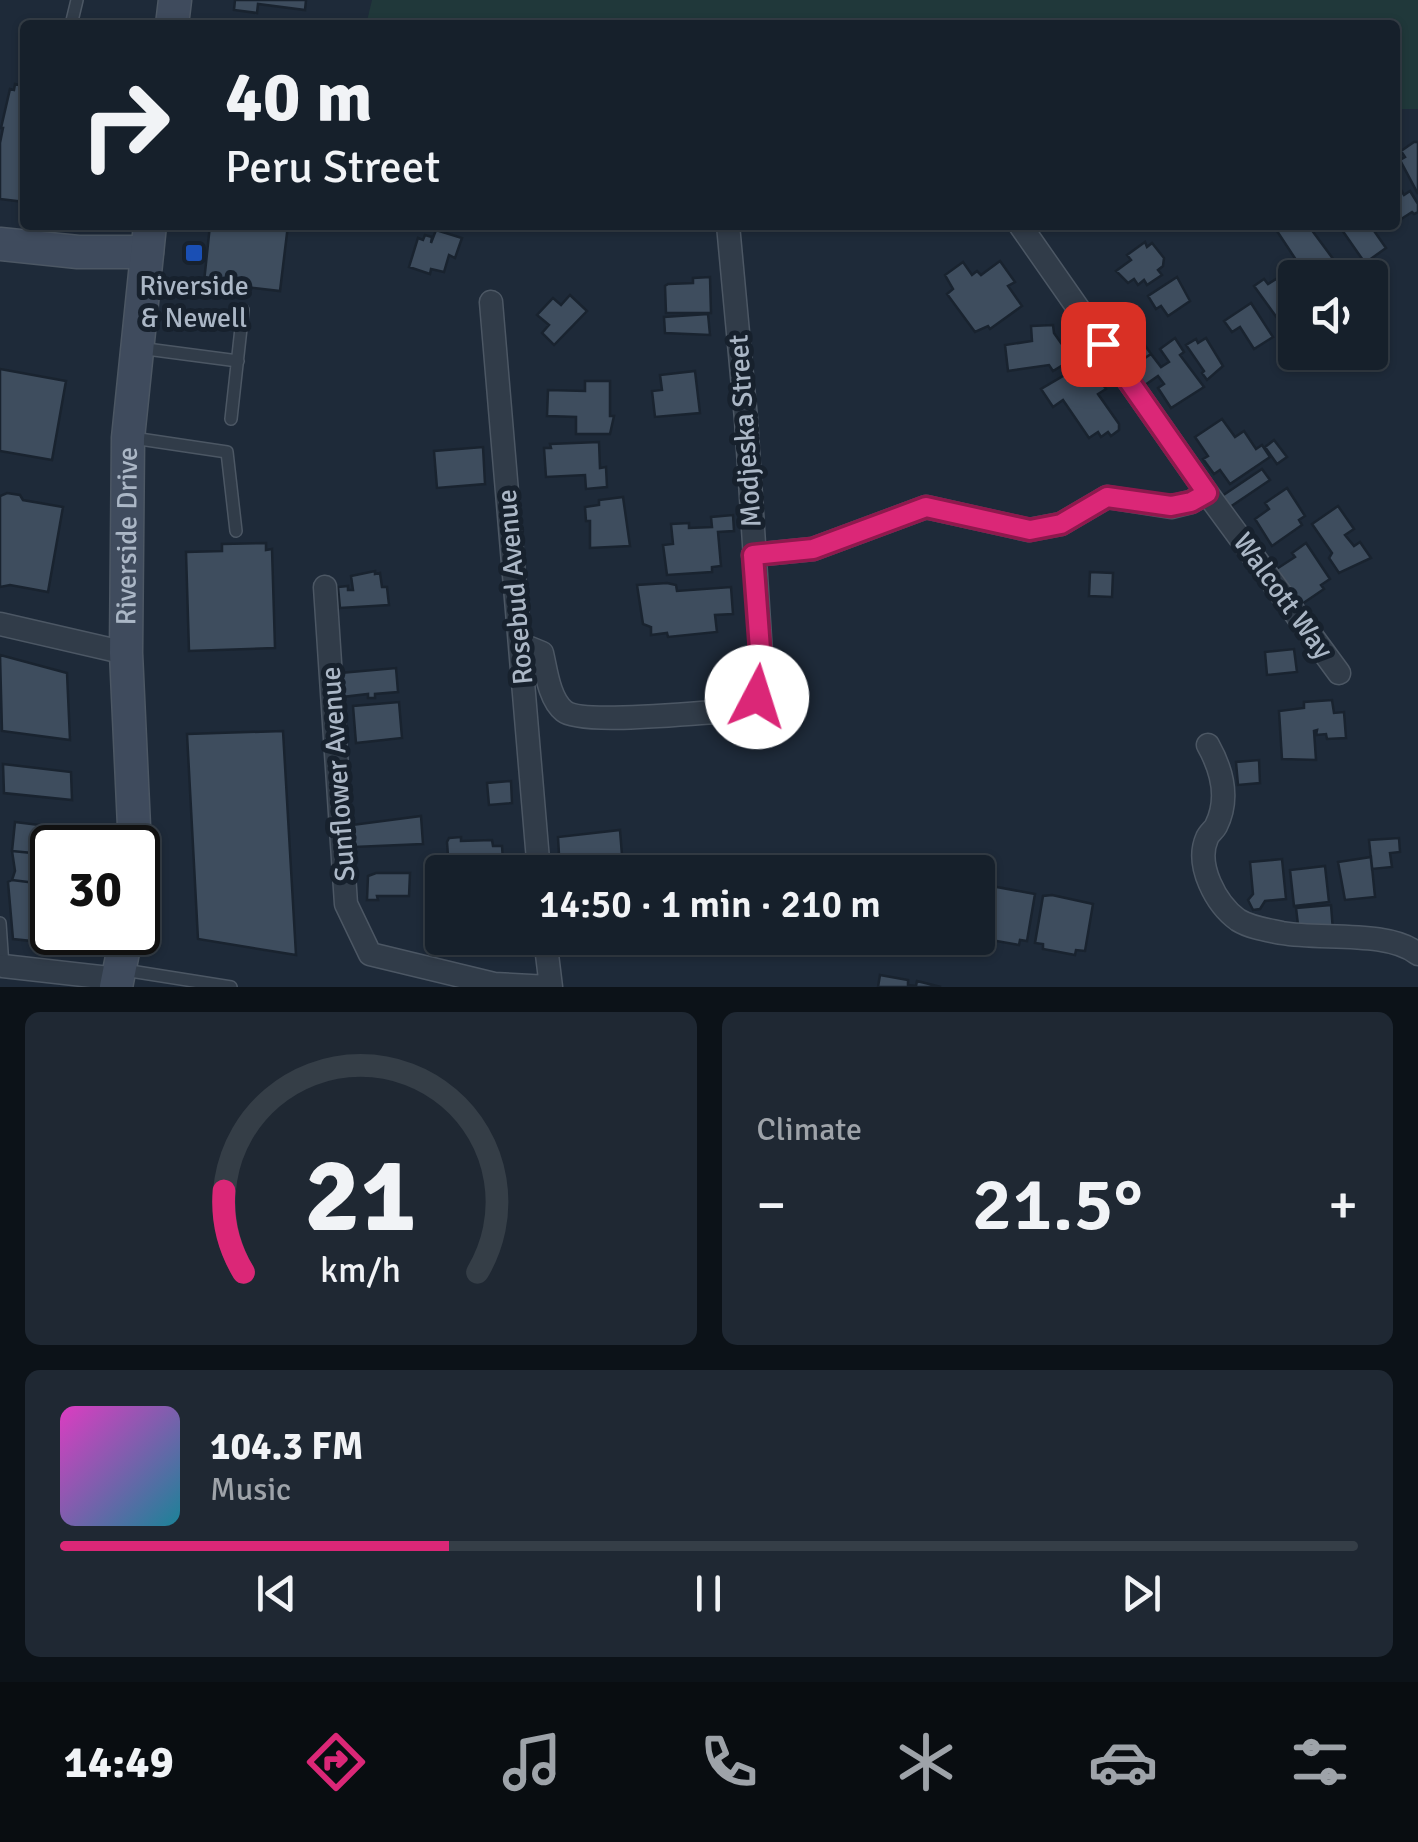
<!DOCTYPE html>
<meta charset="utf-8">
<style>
:root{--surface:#16202b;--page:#1f2833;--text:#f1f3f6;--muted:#9ea3a9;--line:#353e47;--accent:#db2777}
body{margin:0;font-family:Signika,sans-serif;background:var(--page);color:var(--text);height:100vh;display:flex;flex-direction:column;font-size:38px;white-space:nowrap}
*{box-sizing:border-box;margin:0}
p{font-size:32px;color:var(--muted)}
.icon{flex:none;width:55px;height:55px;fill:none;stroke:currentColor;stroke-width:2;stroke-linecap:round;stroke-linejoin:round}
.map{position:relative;height:987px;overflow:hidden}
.drawer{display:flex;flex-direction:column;gap:25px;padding:25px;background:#0c1218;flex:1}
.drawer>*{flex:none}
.hud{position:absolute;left:20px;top:20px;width:1380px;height:210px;border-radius:10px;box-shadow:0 2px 8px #0004,0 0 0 2px var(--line);background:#16202b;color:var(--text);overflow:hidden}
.controls{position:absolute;left:1278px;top:260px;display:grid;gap:20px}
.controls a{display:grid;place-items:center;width:110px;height:110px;border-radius:10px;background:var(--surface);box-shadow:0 2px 8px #0004,0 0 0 2px var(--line);font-size:50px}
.speed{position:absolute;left:30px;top:825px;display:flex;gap:20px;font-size:50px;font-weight:700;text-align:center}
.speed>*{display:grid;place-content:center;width:130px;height:130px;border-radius:50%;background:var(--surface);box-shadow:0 2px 8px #0004,0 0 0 2px var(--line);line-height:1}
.speed .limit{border:5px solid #111;border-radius:15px;background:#fff;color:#111}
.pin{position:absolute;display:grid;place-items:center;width:85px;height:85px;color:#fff;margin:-42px;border-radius:20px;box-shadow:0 5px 15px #0006}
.me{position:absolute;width:110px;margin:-55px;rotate:5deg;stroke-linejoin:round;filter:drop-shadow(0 0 8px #0008)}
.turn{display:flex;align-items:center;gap:35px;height:210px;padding:0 40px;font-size:45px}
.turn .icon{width:130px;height:130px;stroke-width:2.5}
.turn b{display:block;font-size:70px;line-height:85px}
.big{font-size:75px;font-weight:600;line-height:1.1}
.drawer .widget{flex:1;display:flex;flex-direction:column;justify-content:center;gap:15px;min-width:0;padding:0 35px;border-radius:15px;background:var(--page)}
.drawer .dial{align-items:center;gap:0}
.dial svg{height:260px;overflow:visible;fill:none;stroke:var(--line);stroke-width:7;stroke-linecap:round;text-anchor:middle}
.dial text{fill:var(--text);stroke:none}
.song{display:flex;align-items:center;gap:30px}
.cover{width:120px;height:120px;border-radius:15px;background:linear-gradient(135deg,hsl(310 70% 55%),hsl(190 70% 35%))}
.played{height:10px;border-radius:5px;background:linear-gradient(90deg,var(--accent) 30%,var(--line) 30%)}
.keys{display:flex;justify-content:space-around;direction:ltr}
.heat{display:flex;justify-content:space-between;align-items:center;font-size:55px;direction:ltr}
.drawer .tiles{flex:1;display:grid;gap:25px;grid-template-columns:1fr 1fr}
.widget:last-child{grid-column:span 2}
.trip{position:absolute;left:425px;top:855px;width:570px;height:100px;border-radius:10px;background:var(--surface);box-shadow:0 2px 8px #0004,0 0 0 2px var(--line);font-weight:600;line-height:100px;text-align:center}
.menu{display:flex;height:160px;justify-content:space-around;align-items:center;background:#090d11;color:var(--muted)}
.menu .icon{width:70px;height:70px}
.menu .active{color:var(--accent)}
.menu b{font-size:45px;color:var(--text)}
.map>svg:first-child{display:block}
.green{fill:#20383a}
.building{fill:#3e4d5e;stroke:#19232f;stroke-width:2.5}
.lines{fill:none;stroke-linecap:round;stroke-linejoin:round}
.service-casing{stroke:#4c5764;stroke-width:14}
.minor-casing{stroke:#4c5764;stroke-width:25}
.secondary-casing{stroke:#4c5764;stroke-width:35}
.service{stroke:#313c49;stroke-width:11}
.minor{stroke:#313c49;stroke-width:22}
.secondary{stroke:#3f4b5d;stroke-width:32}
.route-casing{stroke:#8e194d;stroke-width:25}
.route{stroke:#db2777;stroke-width:18}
.transit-dot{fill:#1a4fb4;stroke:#17212d;stroke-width:4}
.labels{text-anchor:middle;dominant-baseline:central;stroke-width:10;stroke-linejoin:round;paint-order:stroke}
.poi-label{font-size:28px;fill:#abb7c6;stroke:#17212d}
.street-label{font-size:28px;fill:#abb7c6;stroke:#17212d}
</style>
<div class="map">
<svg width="1418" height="987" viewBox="0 0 1418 987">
<rect width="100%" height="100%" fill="#1e2a39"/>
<path class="green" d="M372,0H1418V109H1395V25H366Z"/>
<path class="building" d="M235,0H306L305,10L258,4L257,13L234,10Z
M15,84L25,86V202L0,199V143L3,128H1L10,89L14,90Z
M1414,142H1418V194L1400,160L1405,157L1401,151Z
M1395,180L1404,195L1410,191L1418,204V212L1414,214L1412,212L1395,223Z
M210,225H288L280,291L204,282Z
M1273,225H1308L1345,275L1308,278Z
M1348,225H1370L1386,248L1365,263L1342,230Z
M436,230L462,238L455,258L449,255L444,272L431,269L430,274L409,267L418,238L423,240L425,235L432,237L431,243Z
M1145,242L1147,247L1152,243L1164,258L1163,266L1158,270L1162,275L1147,285L1144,280L1138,285L1134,279L1128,283L1116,271L1131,260L1127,255Z
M1000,261L1015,282L1008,286L1022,306L990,329L988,326L975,332L947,294L953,289L945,275L963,262L972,275L977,271L981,275Z
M1281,276L1295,297V322L1285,329L1254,286L1264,279L1268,284Z
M710,277L711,313H666L665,286L668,284L693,283V278Z
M1177,277L1190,301L1168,316L1161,306L1156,309L1148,296Z
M570,295L587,311L554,345L542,333L549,325L537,315L553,298L561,305Z
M1251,303L1273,337L1254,349L1240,327L1232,332L1224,321Z
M708,314L710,335L665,333L664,317Z
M1128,321L1151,354L1133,366L1110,334Z
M1053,325L1054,333L1061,343L1080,331L1089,344L1079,350L1081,354L1053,371L1049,365L1008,371L1005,345L1032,341L1031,326Z
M1175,338L1184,352L1180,355L1204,387L1171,408L1158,388L1164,384L1158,376L1145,385L1133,366L1151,354L1161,367L1169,362L1160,349Z
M1206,338L1223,366L1207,380L1202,373L1204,371L1186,345L1196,339L1198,343Z
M1087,362L1106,389L1098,394L1119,424V430L1111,436L1108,432L1101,437L1098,432L1089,438L1063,400L1053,407L1041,389Z
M0,369L66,381L52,460L0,451Z
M695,371L700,413L655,417L652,391L662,390L660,375Z
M585,381H610V416H614L610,434H576V417L547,416L548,390L585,391Z
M1222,419L1235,437L1244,431L1256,449L1262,445L1270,457L1230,484L1220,470L1214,474L1203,459L1208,456L1195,437Z
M1274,440L1287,457L1277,464L1265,447Z
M599,442L600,468L606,467L607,487L586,489L585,475L546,477L544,448H551L550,444Z
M483,447L485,484L437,488L434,451Z
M1262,469L1270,480L1230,507L1222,496Z
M1287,488L1305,516L1299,520L1302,525L1272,546L1255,519L1269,509L1265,503Z
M7,493L20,495L23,500L63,507L48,592L10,585L0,587V496Z
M623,497L630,546L590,548V521H586L585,507L599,505V500Z
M1338,506L1354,529L1345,535L1354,546L1360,542L1371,558L1339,573L1329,558L1332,553L1312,524Z
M733,515L734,531L718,532L721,566L712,567V572L667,575L663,545L673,544L671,524L689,523V528L712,527L711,517Z
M266,543V550L272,549L275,648L189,651L186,552L222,551V544Z
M1306,543L1330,579L1321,585L1324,589L1299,606L1275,570L1295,557L1292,553Z
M375,571V574L380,573L382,587H387L389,605L340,608L338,587L348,586V590H353L351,576Z
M1090,572L1113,573L1112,597L1089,596Z
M667,583L676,585L677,591L731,587L733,614L715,615L717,632L668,637L667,633L651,635V627L643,624L637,585Z
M1294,649L1297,672L1267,675L1265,652Z
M0,655L67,673L70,740L2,731Z
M396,668L398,692L375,694V698H368V694L342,697L340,673Z
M1332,700L1334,713L1344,712L1346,738L1327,739L1326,734L1316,735L1317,730L1314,731L1316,760L1282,759L1279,711L1304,708V702Z
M399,702L402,738L356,743L353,706Z
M283,731L296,955L198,939L187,734Z
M1259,760L1260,783L1238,785L1236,762Z
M3,764L71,772L72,800L4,793Z
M511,781L512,803L489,805L487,783Z
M421,816L423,844L354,847L352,825Z
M15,822L72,829L73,848H52V855L12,851Z
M620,830L623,868H618L619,872H560L558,837Z
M461,837V841L492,840L493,846H502L503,861H493V867L449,870L447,842L449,838Z
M1399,838L1400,852L1390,853L1392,867L1372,869L1369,840Z
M12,851L52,855V885L12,880L15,871Z
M1371,857L1375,897L1345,900L1338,862Z
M1282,859L1286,899L1265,901L1260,909L1253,910L1248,900L1253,894L1250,862Z
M1325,866L1329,902L1294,906L1290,870Z
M376,873H410L409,896H377L378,900H367L368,876Z
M12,880L52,885V932H71L70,945L13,939L8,882Z
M986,885L1035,894L1027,941L1020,940L1019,945L985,939L986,935L978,934Z
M1052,895L1093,904L1085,951L1076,950L1075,955L1043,949V944L1035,943L1043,896Z
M1331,905L1333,931L1298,925L1296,908Z
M578,938H658L659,942L578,943Z
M880,975L908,980V985L916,986L917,981L941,987H878Z"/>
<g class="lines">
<defs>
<path id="service" d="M71,25L77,0
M139,348L238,361
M231,419L243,310
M133,438L227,452L236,531
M0,923L3,966
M124,970L231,987"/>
<path id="minor" d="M1020,225L1207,493L1339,673
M491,302L539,872
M753,555L813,549L926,507L1029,530L1061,524L1107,497L1171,507L1191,502L1207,493
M325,587L346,904L370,954L494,984L549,987
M0,624L126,653
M520,644L542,653C546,670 549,699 564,711C581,725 690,713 718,712L739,708L757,697L763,676L760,638L746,419L728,225
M1208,745C1222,770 1230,798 1216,826C1214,830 1209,833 1207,838C1195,865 1216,904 1238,920C1251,928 1268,930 1282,933C1321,940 1388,930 1418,954
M545,938L551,987
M3,966L118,979"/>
<g id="secondary">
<path d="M172,25L175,0"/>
<path d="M0,244L78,252H147"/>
<path id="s1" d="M135,848L126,653L128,438L150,225"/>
<path d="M116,987L127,932"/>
</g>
</defs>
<use href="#service" class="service-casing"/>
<use href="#minor" class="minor-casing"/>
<use href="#secondary" class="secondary-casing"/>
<use href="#service" class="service"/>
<use href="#minor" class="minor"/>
<use href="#secondary" class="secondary"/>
</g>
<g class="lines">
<defs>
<path id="route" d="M757,697L762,676L753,555L813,549L926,507L1030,530L1061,524L1107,497L1171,506L1191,502L1207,493L1103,344"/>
</defs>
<use href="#route" class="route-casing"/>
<use href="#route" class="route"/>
</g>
<rect class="transit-dot" x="184" y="243" width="20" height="20" rx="5"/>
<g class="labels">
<g class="poi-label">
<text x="194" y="286">Riverside<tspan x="194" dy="32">&amp; Newell</tspan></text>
</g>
<g class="street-label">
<text transform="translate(745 431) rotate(-94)">Modjeska Street</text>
<text stroke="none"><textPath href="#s1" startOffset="312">Riverside Drive</textPath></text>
<text transform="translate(515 587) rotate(-95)">Rosebud Avenue</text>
<text transform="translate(1283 596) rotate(54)">Walcott Way</text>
<text transform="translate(338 774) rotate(-94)">Sunflower Avenue</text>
</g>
</g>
</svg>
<div class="controls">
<a><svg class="icon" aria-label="sound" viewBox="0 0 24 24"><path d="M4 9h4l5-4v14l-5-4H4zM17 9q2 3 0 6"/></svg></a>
</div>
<div class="speed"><div class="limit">30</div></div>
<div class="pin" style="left:1103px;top:344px;background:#d93025"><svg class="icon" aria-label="arrive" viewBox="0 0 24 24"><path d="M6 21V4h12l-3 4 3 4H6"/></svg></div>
<svg class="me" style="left:757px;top:697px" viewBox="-20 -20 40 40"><circle r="19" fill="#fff"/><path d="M0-13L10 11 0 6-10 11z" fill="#db2777"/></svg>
<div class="trip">14:50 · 1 min · 210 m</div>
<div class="hud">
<div class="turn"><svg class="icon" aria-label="right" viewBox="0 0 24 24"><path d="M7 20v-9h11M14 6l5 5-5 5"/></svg><div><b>40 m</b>Peru Street</div></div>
</div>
</div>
<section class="drawer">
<div class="tiles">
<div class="widget dial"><svg viewBox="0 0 100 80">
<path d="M14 69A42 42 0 1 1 86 69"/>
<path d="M14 69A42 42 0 0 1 8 44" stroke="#db2777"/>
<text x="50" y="56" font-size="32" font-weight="700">21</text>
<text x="50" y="72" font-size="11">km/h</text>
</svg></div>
<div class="widget"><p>Climate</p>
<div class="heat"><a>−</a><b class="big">21.5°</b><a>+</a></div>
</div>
<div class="widget">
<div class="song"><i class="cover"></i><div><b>104.3 FM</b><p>Music</p></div></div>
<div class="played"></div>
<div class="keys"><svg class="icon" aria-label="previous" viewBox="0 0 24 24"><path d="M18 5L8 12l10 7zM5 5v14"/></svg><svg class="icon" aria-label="pause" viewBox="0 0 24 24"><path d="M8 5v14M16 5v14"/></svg><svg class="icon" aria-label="next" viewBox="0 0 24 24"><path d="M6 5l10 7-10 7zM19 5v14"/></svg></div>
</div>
</div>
</section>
<nav class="menu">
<b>14:49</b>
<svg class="icon active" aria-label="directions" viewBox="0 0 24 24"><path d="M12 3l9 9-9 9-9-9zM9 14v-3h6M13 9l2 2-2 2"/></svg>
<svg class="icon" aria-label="music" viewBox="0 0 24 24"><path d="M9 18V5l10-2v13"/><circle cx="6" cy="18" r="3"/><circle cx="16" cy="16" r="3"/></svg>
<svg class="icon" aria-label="phone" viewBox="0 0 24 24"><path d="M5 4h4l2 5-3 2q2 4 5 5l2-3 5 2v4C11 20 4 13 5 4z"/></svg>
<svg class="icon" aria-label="climate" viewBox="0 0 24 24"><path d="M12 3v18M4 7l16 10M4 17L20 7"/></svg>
<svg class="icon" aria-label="car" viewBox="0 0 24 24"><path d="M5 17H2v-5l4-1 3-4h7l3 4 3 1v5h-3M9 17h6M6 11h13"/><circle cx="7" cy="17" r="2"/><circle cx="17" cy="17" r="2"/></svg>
<svg class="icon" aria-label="filters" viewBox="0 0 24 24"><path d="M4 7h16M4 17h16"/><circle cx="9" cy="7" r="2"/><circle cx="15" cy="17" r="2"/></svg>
</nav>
